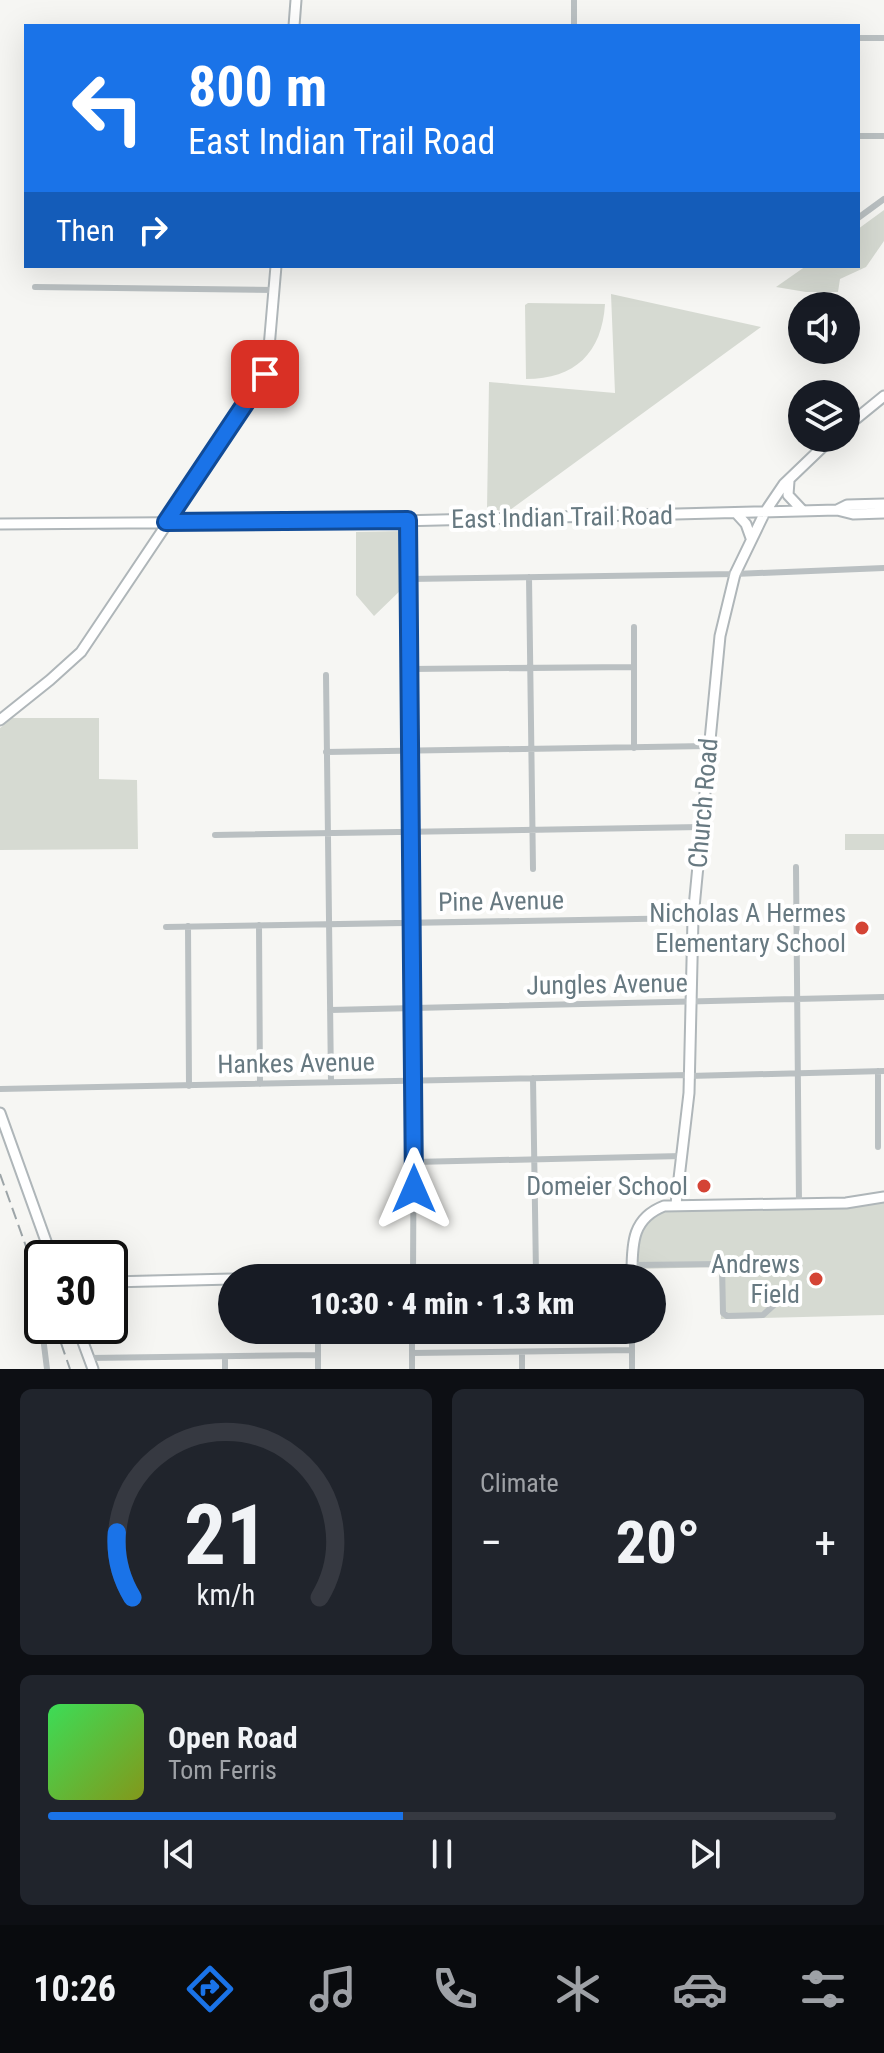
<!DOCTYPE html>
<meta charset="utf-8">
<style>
:root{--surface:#171b24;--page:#20242c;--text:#f1f3f6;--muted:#9ea1a6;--line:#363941;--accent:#1a73e8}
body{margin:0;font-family:"Roboto Condensed",sans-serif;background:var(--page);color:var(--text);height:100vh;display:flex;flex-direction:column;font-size:30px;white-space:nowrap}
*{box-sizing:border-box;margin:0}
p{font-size:26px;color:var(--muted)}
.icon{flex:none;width:44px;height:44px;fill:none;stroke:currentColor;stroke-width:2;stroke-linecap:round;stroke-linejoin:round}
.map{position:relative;height:1369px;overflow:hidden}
.details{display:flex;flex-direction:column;gap:20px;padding:20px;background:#0d0f14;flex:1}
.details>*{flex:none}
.top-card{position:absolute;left:24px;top:24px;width:836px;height:244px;border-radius:0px;box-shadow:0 8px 32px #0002;background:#1a73e8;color:#fff;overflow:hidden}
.controls{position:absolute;left:788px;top:292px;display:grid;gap:16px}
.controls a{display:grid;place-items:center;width:72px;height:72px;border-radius:50%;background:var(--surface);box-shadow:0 8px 32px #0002;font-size:40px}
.speed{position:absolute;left:24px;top:1240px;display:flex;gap:16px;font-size:40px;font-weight:700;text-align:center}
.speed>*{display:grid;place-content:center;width:104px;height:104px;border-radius:50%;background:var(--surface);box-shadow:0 8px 32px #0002;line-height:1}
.speed .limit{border:4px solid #111;border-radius:12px;background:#fff;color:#111}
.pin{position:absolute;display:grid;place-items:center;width:68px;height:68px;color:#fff;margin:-34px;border-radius:16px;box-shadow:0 4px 12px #0006}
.me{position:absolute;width:88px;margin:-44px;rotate:0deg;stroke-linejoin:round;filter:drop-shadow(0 0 6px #0008)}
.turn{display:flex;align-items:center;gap:28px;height:168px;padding:0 32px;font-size:36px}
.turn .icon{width:104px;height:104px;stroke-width:2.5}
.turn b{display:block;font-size:56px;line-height:68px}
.then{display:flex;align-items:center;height:76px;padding:0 32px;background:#0003;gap:16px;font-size:30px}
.big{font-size:60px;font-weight:800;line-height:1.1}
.details .widget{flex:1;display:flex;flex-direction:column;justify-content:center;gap:12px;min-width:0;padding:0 28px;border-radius:12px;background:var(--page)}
.details .dial{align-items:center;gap:0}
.dial svg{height:208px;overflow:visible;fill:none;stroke:var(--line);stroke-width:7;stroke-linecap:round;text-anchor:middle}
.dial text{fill:var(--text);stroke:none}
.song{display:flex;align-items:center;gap:24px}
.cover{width:96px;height:96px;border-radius:12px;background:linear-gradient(135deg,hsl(130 70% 55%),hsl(70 70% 35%))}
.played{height:8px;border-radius:4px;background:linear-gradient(90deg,var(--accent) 45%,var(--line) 45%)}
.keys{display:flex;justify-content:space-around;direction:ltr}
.heat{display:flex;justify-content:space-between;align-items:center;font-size:44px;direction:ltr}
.details .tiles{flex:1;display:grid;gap:20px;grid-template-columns:1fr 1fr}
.widget:last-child{grid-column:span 2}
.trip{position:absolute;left:218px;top:1264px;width:448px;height:80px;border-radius:40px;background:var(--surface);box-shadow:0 8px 32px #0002;font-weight:800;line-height:80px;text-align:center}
.dock{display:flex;height:128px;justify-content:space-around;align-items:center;background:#090b0e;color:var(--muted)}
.dock .icon{width:56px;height:56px}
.dock .current{color:var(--accent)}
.dock b{font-size:36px;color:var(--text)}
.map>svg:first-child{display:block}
.green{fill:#d6dad2}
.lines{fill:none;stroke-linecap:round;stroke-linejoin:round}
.secondary-casing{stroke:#afb6b9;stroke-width:13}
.street{stroke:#bac0c2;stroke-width:6}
.secondary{stroke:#fff;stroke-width:9}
.rail{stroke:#9da5a8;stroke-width:2;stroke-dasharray:12 6;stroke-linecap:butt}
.route-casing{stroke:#114b97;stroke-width:20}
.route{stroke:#1a73e8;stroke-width:14}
.poi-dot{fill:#d44435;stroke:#fff;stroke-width:3}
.labels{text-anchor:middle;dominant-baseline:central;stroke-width:8;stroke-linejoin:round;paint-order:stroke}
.street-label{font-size:26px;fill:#677981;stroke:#fff}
.poi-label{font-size:26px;fill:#677981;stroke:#fff;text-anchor:end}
</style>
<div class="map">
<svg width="884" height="1369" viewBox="0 0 884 1369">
<rect width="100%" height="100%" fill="#f6f6f3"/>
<path class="green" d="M884,210V241L866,267L840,279L838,292H806L776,287L806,266H858V229Z
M611,294L761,327L510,510L487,511L489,382L615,393Z
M528,303L605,304C602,353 575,379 526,379L525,305Z
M403,531L405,586L374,616L356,595V532Z
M12,718H99V779L137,780L138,849L0,850V728Z
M845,834H884V850H845Z
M884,1202V1315L721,1319L719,1267L636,1269C635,1237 636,1230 662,1210L857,1206Z"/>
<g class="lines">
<defs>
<path id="secondary" d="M294,26L296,0
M846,427L884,396
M789,481L788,495L803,511
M837,510L847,505L884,504
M736,513L746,524L751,538
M0,524L399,521L837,510L853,514L884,513
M0,720L50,680L81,652L260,385L267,371L276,266
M0,1113L52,1258
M676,1204L689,1093L693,918L720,636L735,574L765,512L784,484L832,438
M309,1278L632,1272C632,1242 633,1218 664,1206L846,1203L884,1197
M110,1282L232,1279
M77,1326L93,1369"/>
</defs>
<use href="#secondary" class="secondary-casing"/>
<path class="street" d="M574,0V26
M858,38H884
M858,136H884
M858,218L884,199
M35,287L274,290
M408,520L414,1081L413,1278
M529,577L533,869
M409,579L735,574L884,568
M634,627V748
M410,669L634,667
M326,675L331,1082
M326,752L708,746
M215,835L701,827
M796,867L799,1204
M259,925L260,1084
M188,926L189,1086
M166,927L693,918
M330,1010L884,997
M878,1071V1147
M689,1076L884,1071
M533,1078L536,1274
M0,1089L689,1075
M414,1162L682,1156
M632,1265L722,1264L723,1313L727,1316L763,1315L774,1305
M29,1299L43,1337L47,1369
M318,1330V1369
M412,1330V1369
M632,1330V1369
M412,1353L632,1350
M225,1357V1369
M89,1358L318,1355
M522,1369V1352"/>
<use href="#secondary" class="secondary"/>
<path class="rail" d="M0,1174L42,1291
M55,1326L70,1369"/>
</g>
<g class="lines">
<defs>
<path id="route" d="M265,374L166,522L408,520L414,1189"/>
</defs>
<use href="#route" class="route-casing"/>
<use href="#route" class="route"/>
</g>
<g class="poi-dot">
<circle cx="862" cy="928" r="8"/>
<circle cx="704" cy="1186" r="8"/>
<circle cx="816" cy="1279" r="8"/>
</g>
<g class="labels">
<g class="street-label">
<text transform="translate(562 517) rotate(-1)">East Indian Trail Road</text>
<text transform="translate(703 803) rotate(-85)">Church Road</text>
<text transform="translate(501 901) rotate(-1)">Pine Avenue</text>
<text transform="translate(607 984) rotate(-1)">Jungles Avenue</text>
<text transform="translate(296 1063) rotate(-1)">Hankes Avenue</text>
</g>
<g class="poi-label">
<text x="846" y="913">Nicholas A Hermes<tspan x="846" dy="30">Elementary School</tspan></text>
<text x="688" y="1186">Domeier School</text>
<text x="800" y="1264">Andrews<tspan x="800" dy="30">Field</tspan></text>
</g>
</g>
</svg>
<div class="controls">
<a><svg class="icon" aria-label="sound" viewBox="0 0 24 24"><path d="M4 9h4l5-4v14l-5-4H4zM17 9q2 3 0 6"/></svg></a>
<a><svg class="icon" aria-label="layers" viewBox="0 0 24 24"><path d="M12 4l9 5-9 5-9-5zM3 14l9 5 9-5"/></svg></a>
</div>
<div class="speed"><div class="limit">30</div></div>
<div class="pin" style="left:265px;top:374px;background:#d93025"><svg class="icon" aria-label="arrive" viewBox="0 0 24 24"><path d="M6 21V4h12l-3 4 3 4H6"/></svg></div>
<svg class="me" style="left:414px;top:1189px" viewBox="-20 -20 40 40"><path d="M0-17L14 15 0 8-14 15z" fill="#1a73e8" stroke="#fff" stroke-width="4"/></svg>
<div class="trip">10:30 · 4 min · 1.3 km</div>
<div class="top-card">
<div class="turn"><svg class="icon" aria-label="left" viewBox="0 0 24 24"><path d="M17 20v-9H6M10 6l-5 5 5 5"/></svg><div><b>800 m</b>East Indian Trail Road</div></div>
<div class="then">Then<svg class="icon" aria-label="right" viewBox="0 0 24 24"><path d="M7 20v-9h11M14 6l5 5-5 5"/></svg></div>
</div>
</div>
<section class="details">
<div class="tiles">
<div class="widget dial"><svg viewBox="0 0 100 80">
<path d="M14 69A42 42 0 1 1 86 69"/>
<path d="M14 69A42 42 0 0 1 8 44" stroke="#1a73e8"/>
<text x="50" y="56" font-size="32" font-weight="700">21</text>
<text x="50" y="72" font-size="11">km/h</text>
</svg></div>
<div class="widget"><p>Climate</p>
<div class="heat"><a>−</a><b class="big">20°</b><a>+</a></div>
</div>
<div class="widget">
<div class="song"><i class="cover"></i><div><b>Open Road</b><p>Tom Ferris</p></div></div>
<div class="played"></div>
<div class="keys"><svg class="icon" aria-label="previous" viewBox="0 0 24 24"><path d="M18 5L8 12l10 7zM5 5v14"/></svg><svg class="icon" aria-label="pause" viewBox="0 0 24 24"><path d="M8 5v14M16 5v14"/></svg><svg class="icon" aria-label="next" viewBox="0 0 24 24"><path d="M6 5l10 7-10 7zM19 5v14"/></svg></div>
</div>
</div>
</section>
<nav class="dock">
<b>10:26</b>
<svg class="icon current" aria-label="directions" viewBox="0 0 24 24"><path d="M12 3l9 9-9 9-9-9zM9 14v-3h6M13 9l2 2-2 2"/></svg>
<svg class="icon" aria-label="music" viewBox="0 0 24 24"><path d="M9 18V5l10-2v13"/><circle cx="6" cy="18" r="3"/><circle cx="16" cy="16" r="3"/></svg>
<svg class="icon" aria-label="phone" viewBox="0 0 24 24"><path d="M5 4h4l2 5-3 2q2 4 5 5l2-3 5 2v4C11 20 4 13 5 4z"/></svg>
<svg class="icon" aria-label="climate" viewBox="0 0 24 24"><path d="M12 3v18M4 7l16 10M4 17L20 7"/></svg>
<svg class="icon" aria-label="car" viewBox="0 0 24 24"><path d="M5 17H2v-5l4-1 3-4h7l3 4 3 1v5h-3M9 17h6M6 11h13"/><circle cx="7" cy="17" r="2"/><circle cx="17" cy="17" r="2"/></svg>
<svg class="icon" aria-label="filters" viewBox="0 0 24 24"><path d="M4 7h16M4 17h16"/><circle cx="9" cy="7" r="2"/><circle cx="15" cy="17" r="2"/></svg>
</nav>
